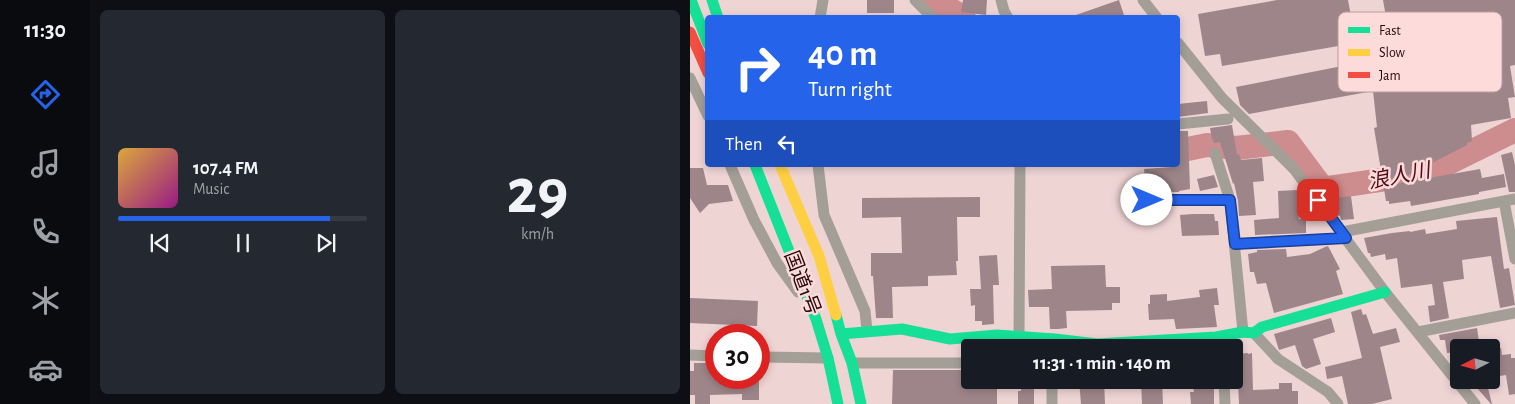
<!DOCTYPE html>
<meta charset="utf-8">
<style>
:root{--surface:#171b24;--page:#242831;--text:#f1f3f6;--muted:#9ea1a6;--line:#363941;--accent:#2563eb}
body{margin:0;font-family:"Alegreya Sans","Noto Sans JP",sans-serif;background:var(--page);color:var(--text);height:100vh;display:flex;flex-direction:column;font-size:19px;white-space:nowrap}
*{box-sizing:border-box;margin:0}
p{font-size:16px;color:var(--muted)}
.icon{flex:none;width:28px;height:28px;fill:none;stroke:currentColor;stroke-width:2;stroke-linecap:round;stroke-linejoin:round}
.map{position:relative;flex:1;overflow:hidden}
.sheet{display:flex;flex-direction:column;gap:10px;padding:10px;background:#0d0f14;width:600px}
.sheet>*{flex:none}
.guide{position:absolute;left:15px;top:15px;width:475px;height:152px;border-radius:5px;box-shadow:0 2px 8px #0003;background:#2563eb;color:#fff;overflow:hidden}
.needle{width:32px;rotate:264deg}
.fabs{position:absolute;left:760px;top:339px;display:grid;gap:10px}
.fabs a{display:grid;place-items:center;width:50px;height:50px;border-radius:5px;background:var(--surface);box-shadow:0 2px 8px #0003;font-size:25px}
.speed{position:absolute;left:15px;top:324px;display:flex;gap:10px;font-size:25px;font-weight:700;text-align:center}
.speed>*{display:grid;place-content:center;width:65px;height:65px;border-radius:50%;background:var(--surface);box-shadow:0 2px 8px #0003;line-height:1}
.speed .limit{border:8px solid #d22;background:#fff;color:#111}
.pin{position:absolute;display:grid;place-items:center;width:42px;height:42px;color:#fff;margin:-21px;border-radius:10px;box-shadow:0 2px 8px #0006}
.me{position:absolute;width:55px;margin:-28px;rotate:90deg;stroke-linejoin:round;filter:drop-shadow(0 0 4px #0008)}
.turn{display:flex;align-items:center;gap:18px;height:105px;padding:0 20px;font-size:22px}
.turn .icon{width:65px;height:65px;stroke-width:2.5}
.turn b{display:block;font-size:35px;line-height:42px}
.then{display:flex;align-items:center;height:48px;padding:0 20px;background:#0003;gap:10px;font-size:19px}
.sheet .tile{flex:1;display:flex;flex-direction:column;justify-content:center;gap:8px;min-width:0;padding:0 18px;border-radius:8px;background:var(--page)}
.sheet .dial{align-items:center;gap:0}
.dial b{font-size:65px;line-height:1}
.song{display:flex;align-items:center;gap:15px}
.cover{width:60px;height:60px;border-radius:8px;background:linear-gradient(135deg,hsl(40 70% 55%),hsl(310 70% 35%))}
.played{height:5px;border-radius:2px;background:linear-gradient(90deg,var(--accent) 85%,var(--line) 85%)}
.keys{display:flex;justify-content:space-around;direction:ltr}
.sheet .tiles{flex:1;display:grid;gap:10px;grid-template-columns:repeat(2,1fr)}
.trip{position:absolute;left:271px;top:339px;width:282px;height:50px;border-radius:5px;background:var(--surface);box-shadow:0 2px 8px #0003;font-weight:600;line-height:50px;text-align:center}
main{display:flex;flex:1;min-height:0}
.menu{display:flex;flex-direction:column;width:90px;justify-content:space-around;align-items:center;background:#090b0e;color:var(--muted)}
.menu .icon{width:35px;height:35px}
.menu .active{color:var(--accent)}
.menu b{font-size:22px;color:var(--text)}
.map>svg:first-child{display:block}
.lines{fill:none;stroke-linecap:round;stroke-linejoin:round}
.river{stroke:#cd8c8d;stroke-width:24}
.building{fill:#9e858a}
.street{stroke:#a39f97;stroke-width:11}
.fast{stroke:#16e098;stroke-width:11}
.slow{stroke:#ffcf43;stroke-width:11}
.jam{stroke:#f24e42;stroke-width:11}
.route-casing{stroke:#184099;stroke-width:12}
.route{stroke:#2563eb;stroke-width:9}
.labels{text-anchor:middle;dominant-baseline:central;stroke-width:5;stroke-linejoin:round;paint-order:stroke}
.street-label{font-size:20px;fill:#25090b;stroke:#fddbda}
.water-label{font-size:21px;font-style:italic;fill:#570c17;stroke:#fddbda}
.key{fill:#fddbda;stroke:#bc9c9c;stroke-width:1}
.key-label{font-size:14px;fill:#25090b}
</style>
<main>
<nav class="menu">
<b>11:30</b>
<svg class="icon active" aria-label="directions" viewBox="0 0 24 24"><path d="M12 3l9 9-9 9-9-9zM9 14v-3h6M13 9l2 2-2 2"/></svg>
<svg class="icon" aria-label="music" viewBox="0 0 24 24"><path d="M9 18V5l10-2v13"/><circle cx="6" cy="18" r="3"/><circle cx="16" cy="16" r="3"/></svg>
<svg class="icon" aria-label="phone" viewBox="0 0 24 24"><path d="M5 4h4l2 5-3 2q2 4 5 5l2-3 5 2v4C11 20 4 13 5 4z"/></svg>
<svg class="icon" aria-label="climate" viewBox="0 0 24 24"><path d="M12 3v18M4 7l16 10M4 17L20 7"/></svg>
<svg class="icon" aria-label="car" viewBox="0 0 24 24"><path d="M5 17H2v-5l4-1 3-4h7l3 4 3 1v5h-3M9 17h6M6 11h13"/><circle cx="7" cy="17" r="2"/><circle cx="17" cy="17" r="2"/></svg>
</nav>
<section class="sheet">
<div class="tiles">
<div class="tile">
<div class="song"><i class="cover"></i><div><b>107.4 FM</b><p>Music</p></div></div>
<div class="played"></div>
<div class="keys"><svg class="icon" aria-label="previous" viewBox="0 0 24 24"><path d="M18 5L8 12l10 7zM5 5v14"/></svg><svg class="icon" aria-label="pause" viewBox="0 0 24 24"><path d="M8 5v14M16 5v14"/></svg><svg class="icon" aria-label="next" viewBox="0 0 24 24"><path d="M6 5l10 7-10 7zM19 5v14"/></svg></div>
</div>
<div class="tile dial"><b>29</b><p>km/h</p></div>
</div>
</section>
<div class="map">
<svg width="825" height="404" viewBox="0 0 825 404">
<rect width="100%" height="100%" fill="#efd4d4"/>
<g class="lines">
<path class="river" d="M245,0L274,18
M488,151L517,145L546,148L598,142L630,185L637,188L738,173L825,130"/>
</g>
<path class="building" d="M177,0H204V13H177Z
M273,0H297L296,15L271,12Z
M429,0L435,18H384L383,16Z
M587,0H658L666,43L532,66L530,54L515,56L508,14Z
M693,0H825V65L820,66L825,97L818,98L821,118L781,125L782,141L777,143V145L699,185L790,169L792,178L814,174L816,187L789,192V194L721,206L720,201L699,204V201H696L684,128L687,127L683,91L559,114L550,105L546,87L703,56Z
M517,101L518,113L488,117V104Z
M542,125L547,155L549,154L551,160L572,158L574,181L563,182L566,215L549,216L548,201L544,183L543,184L530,142L524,143L523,139L522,140L520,128Z
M488,131H498L500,189L489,191V192H479L478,188L458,190L457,188H456L454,169L482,167V165H488Z
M822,152L825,165V192H819L811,155Z
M0,168H13L17,185H38L43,201L19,204L10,213L0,198Z
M524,175L528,187L510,191L507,179Z
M607,190L609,219H616V233L565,235L564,220L589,218L588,191Z
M661,196L664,219L651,220L650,216L647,215L645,198Z
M290,197V217H267L268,261H266L267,275L238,276V286L202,287L203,318H186L183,276H181V253H212L211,217L172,218V198Z
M503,214H524L525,221H528L529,235L492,236L490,215Z
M807,217L814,269L819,268L825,305L810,308L801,256L772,260L774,279L753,282L759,318L740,322L738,306L745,305L742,284L711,288L707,258L696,260L695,254L681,257L680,253H678L674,238L702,233L720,231V232L735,229L736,234L767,229L766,221Z
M638,246L650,269L646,271L653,294L584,313L576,283L567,284L564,272H560L558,254L567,252V250L596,249L597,257L620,254L635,247Z
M307,255L309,285H303L304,324L292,325V321H285V305L281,306L280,289H291L289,256Z
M415,265L416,287H430V303H422V310L376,311L377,328L368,329H360L359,307H339L338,290L362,289L361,266Z
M527,288L529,305H524L527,327L486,329L484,319L459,320L458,304H460V295L477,294V301L510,297L509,290Z
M0,298L68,301L67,326L0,323Z
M671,309L673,315L676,314L683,334L706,328L710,342L690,347L702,399L682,404H658L652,376L637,379L635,367L672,358L661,312Z
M641,318L645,332L623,339L631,364L616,369L612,366L605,345L589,350L588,347L584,334Z
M787,328L790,348H769V352L757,353L755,340H750L749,335Z
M811,348L812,355L821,354V358H825V394L819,395L816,375L804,377L801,350Z
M558,353V354L562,353L563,390L589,389V383H602V391H608V404H549L548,383H546L545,354Z
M4,363H23V378H69V400H52V394L20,395V404H5V395H0V371H4Z
M203,370H280V380H307V404H202Z
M330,380H344V404H328V391H331Z
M389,380H414L415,404H391Z
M451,380H472L473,404H452Z
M780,380H796L802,404H801Z
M524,386V404H501L500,392H504L503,387Z"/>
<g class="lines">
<path class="street" d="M225,0L243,18
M311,0L314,11L318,18
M453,0L467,18
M130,18L133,0
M488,43L532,98L604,169L695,292L785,404
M0,78L18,116
M488,124L538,119
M525,153L540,200L553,332
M40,165L64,220L87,263L108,292
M128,165L134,215L175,311L177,331
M457,200H540
M814,201L825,259
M652,232L825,199
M545,244L656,238
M728,332L825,313
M564,333L588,359L638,392L648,404
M329,337L330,165
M0,355L26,356
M69,357L138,358
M162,363H280
M534,380L535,404
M362,404V380"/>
<path class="fast" d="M1,0L18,44
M22,0L28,18
M65,165L126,319L138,358L148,404
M146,315L151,334L162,363L171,404
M151,334L212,329L260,339L307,335L365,339L407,344L526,337L553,332L564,333L572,327L695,292"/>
<path class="slow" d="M90,165L129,256L146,315"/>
<path class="jam" d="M0,32L18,73"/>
</g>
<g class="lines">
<defs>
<path id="route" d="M457,200H540L545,244L656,238L628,200"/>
</defs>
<use href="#route" class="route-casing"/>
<use href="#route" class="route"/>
</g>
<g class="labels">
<g class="street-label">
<text transform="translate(112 283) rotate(69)">国道1号</text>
</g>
<g class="water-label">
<text transform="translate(709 176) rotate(-11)">浪人川</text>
</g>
</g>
<rect x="648" y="12" width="164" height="80" rx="8" class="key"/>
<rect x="658" y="27" width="22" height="6" fill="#16e098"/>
<rect x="658" y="49" width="22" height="7" fill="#ffcf43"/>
<rect x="658" y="72" width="22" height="6" fill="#f24e42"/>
<g class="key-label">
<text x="689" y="35">Fast</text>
<text x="689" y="57">Slow</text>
<text x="689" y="80">Jam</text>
</g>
</svg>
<div class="fabs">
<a><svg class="needle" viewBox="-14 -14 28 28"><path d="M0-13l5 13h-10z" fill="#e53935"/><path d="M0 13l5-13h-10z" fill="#9ea1a6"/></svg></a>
</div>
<div class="speed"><div class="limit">30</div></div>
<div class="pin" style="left:628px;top:200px;background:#d93025"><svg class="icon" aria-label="arrive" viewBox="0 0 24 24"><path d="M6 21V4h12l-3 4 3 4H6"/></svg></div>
<svg class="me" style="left:457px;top:200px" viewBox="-20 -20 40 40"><circle r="19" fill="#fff"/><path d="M0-13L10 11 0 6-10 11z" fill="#2563eb"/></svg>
<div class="trip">11:31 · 1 min · 140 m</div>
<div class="guide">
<div class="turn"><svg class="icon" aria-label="right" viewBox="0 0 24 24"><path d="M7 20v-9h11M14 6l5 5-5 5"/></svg><div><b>40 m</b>Turn right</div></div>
<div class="then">Then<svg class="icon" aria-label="left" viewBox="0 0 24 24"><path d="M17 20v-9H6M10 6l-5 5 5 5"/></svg></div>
</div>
</div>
</main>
